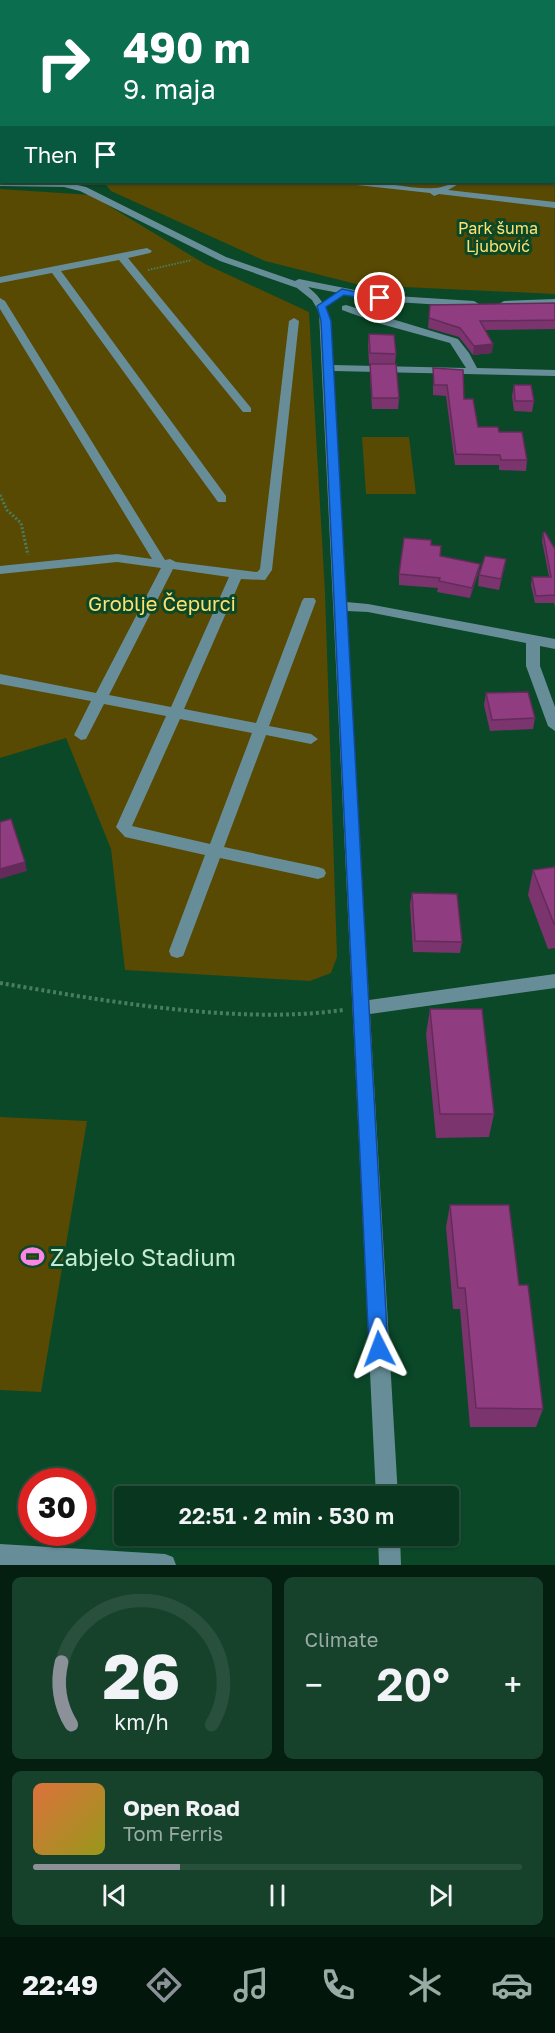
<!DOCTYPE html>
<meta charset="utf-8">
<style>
:root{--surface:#08361e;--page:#16412b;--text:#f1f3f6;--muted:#98aba4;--line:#29503c;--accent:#8c9099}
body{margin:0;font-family:"Golos Text",sans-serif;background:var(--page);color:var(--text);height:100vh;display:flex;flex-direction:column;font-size:22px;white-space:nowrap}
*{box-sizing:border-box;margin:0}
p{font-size:20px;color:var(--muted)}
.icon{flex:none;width:33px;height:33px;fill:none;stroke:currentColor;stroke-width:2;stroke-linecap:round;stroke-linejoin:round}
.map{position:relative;height:1565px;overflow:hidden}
.drawer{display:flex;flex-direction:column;gap:12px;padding:12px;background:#041e10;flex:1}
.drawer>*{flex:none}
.hud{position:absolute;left:0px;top:0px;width:555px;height:183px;box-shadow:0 2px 4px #0004,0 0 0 2px var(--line);background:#0b6e4f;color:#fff;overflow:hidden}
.speed{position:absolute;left:18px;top:1468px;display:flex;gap:12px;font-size:30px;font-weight:700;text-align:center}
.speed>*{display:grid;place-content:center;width:78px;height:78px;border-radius:50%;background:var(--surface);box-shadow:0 2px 4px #0004,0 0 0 2px var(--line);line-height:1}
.speed .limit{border:9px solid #d22;background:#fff;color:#111}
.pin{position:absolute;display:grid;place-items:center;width:51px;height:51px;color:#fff;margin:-26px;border:3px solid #fff;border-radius:50%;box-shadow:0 2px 6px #0007}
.me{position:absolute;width:66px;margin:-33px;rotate:357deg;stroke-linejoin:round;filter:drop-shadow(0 0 4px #0008)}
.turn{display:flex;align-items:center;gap:21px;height:126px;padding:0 24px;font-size:27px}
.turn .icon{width:78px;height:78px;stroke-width:2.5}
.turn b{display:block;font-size:42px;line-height:51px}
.then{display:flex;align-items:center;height:57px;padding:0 24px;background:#0003;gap:12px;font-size:22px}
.big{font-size:45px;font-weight:600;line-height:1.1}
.drawer .tile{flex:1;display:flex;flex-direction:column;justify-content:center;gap:9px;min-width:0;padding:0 21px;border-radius:9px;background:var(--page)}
.drawer .dial{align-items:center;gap:0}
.dial svg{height:156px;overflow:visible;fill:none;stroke:var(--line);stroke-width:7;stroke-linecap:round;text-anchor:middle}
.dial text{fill:var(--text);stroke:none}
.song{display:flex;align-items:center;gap:18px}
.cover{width:72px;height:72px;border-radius:9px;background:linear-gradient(135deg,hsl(20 70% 55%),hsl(60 70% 35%))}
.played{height:6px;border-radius:3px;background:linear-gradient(90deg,var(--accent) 30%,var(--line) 30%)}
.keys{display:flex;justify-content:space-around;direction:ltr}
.heat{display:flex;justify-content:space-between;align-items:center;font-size:33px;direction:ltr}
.drawer .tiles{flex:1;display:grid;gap:12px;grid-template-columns:1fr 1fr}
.tile:last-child{grid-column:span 2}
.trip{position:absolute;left:114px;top:1486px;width:345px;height:60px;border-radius:6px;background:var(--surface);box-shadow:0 2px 4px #0004,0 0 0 2px var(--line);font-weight:600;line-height:60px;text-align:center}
.menu{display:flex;height:96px;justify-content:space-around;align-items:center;background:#03160c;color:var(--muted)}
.menu .icon{width:42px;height:42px}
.menu .on{color:var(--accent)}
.menu b{font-size:27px;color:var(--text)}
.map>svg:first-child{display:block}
.green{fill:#584903}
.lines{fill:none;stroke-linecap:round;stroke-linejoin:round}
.path-far2{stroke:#487e60;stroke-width:2;stroke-dasharray:1.5 1.5;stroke-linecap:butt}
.path-far1{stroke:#487e60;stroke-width:3;stroke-dasharray:2 2;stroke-linecap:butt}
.path{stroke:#487e60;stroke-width:4;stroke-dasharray:3 3;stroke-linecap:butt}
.minor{fill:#678e98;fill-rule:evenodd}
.major{fill:#8be0f5;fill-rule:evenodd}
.wall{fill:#7b346e}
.shaded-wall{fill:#642b5a}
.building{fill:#8f3d80;stroke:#642b5a;stroke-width:1.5}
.route{fill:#1a73e8;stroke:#114b97;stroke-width:1.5}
.labels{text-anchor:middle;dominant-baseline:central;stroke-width:6;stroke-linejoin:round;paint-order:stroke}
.far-park-label{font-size:16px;fill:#fee171;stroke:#0a4828}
.park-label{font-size:20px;fill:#fee171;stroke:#0a4828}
.near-poi-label{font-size:24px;fill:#c6ead1;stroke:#0a4828;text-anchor:start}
</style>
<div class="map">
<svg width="555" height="1565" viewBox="0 0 555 1565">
<rect width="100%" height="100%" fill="#0a4828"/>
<path class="green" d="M554,9L555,294L360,285L265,261L111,191L104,182H554Z
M0,189L91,195L205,264L309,312L325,592L337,957L331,973L310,981L125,970L111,849L66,738L0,758Z
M362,437H409L416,494H366Z
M0,1117L87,1121L41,1392L0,1390Z"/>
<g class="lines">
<path class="path-far2" d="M235,2L239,0
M148,270L192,260"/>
<path class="path-far1" d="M0,495L7,510L21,523L28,555"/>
<path class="path" d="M0,983C105,1001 238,1025 343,1010"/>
<path class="minor" d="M346,0H390L389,2Z
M0,5H2V9H0Z
M554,89H555V94H554Z
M554,168H555V174H554Z
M0,180L65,182L86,187L226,257L295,281L299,279L380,295L474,301L479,304L474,307L380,301L308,287C336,309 330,333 332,365L466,368L450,343L381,324L342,310V306L346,305L458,339L469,353L477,368L555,370V376L333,371L346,602L368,604L555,639V649L540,646V666L555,707V731L548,726L526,666V643L368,612L347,611L369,1000L555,974V988L370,1014L398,1497H376L319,312L312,300L297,288L220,261L80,191L64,187L0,186Z
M352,182C380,179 407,190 435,188C444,188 452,182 462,182L448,190L555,202V208L439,194L434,196L430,193L357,185Z
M147,248L152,251L150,253L128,258L251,408V412H243L119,260L61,271L226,496V502H218L52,273L0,283V277Z
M0,298L5,301L165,560L170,559L176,562L257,572L260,569L289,321L294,318L299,321L272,570L265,580L241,579L184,709L256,723L302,601L304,598H314L316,601L269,726L311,734L318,739L311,744L266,735L224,847L318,867L324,869L326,873L324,877L318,879L220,858L185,951L183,956L177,958L171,956L169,951L205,855L125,837L116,827L166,716L104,704L86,739L81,740L74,735L91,701L0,684V674L96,693L161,568L117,562L0,574V566L117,554L152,559L0,309ZM173,569L229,577L171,707L109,695ZM180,719L252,733L210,844L132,826Z
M555,299V305L504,307L499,304L504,301Z
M378,1536H400L401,1565H379Z
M0,1544L165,1554L173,1557L176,1565H0Z"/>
<path class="major" d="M179,0H192L191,2Z
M207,0H217L205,2Z
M0,27H2V31H0Z"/>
</g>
<path class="wall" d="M0,0H109L103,2H2V3H0Z
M555,303V329L485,330L492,353L473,355L459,337L428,328L430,305Z
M369,334L396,354L395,364L399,398L398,409H372L370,374V364H369L368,345Z
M433,368L464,399L478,427L499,432L527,460L526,471L499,470V465H455L446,396L433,395Z
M514,385L534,401L532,412L514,411L512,396Z
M543,533L555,549V607L554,603H535L531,585L532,577H549L542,541Z
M431,545L440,556L480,564L478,574L470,598L437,592L438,588L399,585V574Z
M506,559L504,570L499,590L478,586L479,575Z
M486,693L535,718L533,729L490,731L484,705Z
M555,867V948L548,949L528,895L533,870Z
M412,893L462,942L460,953L413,952L410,904Z
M430,1009L494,1114L489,1137L436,1138L426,1034Z
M450,1205L519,1285L543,1409L536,1427H470L460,1309H453L446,1227Z"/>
<path class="shaded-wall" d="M74,0H109L103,2H68Z
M493,344L492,353L473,355L474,346Z
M506,559L504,570L499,590L501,579Z
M480,564L478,574L470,598L472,588Z
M25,862L27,871L0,879V869Z"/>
<path class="building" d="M17,0H74L68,2H20Z
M555,303V320L480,321L493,344L474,346L460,328L429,318L430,305Z
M369,334L394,335L396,354L370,353Z
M370,364H396L399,398H372Z
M433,368L463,370L464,399H473L478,427H498L499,432H522L527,460H501L500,455L456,454L447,385H434Z
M514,385H531L534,401H515Z
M545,532L555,549V595L536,596L532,577H551L543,533Z
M404,538L431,540V545L441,546L440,556L480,564L472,588L439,581L440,578L399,574Z
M485,556L506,559L501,579L479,575Z
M528,692L535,718L492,720L486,693Z
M11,819L25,862L0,869V822Z
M555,867V924H554L533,870Z
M412,893L457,894L462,942L415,941Z
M430,1009H482L494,1114H440Z
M450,1205H509L519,1285H528L543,1409L476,1408L465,1288H458Z"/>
<path class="route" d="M342,289L385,298L380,301L344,295L326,307L331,321L388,1349L385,1356L379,1359L372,1356L369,1349L321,321L317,306Z"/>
<defs>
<symbol id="stadium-bare" viewBox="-9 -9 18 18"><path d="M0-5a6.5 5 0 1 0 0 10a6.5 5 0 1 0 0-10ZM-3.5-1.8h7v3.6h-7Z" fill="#fc86e4" stroke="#0a4828" stroke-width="2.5" paint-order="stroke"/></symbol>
</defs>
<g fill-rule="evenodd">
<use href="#stadium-bare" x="16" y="1240" width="33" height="33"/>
</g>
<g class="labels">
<g class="far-park-label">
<text x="498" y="228">Park šuma<tspan x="498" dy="18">Ljubović</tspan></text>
</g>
<g class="park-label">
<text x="162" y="603">Groblje Čepurci</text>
</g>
<g class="near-poi-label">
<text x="50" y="1256">Zabjelo Stadium</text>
</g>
</g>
</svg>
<div class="speed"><div class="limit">30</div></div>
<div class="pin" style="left:380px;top:298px;background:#d93025"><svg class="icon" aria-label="arrive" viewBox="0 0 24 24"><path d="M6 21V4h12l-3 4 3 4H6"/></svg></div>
<svg class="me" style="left:379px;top:1349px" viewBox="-20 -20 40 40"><path d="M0-17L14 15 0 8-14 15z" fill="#1a73e8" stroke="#fff" stroke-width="4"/></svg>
<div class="trip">22:51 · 2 min · 530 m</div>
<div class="hud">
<div class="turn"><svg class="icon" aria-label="right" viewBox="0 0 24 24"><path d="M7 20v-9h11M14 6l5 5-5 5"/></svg><div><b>490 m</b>9. maja</div></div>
<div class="then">Then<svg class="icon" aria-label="arrive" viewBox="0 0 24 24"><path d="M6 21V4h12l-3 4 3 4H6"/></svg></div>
</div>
</div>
<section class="drawer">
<div class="tiles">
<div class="tile dial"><svg viewBox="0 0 100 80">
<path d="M14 69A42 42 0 1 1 86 69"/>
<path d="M14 69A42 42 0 0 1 9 37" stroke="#8c9099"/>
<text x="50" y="56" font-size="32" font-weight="700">26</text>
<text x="50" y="72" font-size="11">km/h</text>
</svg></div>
<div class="tile"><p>Climate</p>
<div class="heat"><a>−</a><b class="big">20°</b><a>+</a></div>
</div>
<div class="tile">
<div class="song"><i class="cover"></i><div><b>Open Road</b><p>Tom Ferris</p></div></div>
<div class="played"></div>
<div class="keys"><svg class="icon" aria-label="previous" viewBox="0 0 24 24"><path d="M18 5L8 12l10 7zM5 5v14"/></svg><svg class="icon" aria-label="pause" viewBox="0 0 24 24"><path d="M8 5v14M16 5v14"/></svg><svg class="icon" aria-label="next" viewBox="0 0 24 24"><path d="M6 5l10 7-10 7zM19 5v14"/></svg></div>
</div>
</div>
</section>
<nav class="menu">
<b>22:49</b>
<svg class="icon on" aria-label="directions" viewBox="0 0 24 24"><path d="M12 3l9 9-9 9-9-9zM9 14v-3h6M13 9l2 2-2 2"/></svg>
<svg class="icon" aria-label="music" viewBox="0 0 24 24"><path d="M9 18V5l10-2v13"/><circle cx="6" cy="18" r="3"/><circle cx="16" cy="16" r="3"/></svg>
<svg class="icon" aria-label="phone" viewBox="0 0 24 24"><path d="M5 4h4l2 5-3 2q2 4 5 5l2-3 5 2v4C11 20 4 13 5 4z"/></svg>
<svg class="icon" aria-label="climate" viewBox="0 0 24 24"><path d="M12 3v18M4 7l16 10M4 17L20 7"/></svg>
<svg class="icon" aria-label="car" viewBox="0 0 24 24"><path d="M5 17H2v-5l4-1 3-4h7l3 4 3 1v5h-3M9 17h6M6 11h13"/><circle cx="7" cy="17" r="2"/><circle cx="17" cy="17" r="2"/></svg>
</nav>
